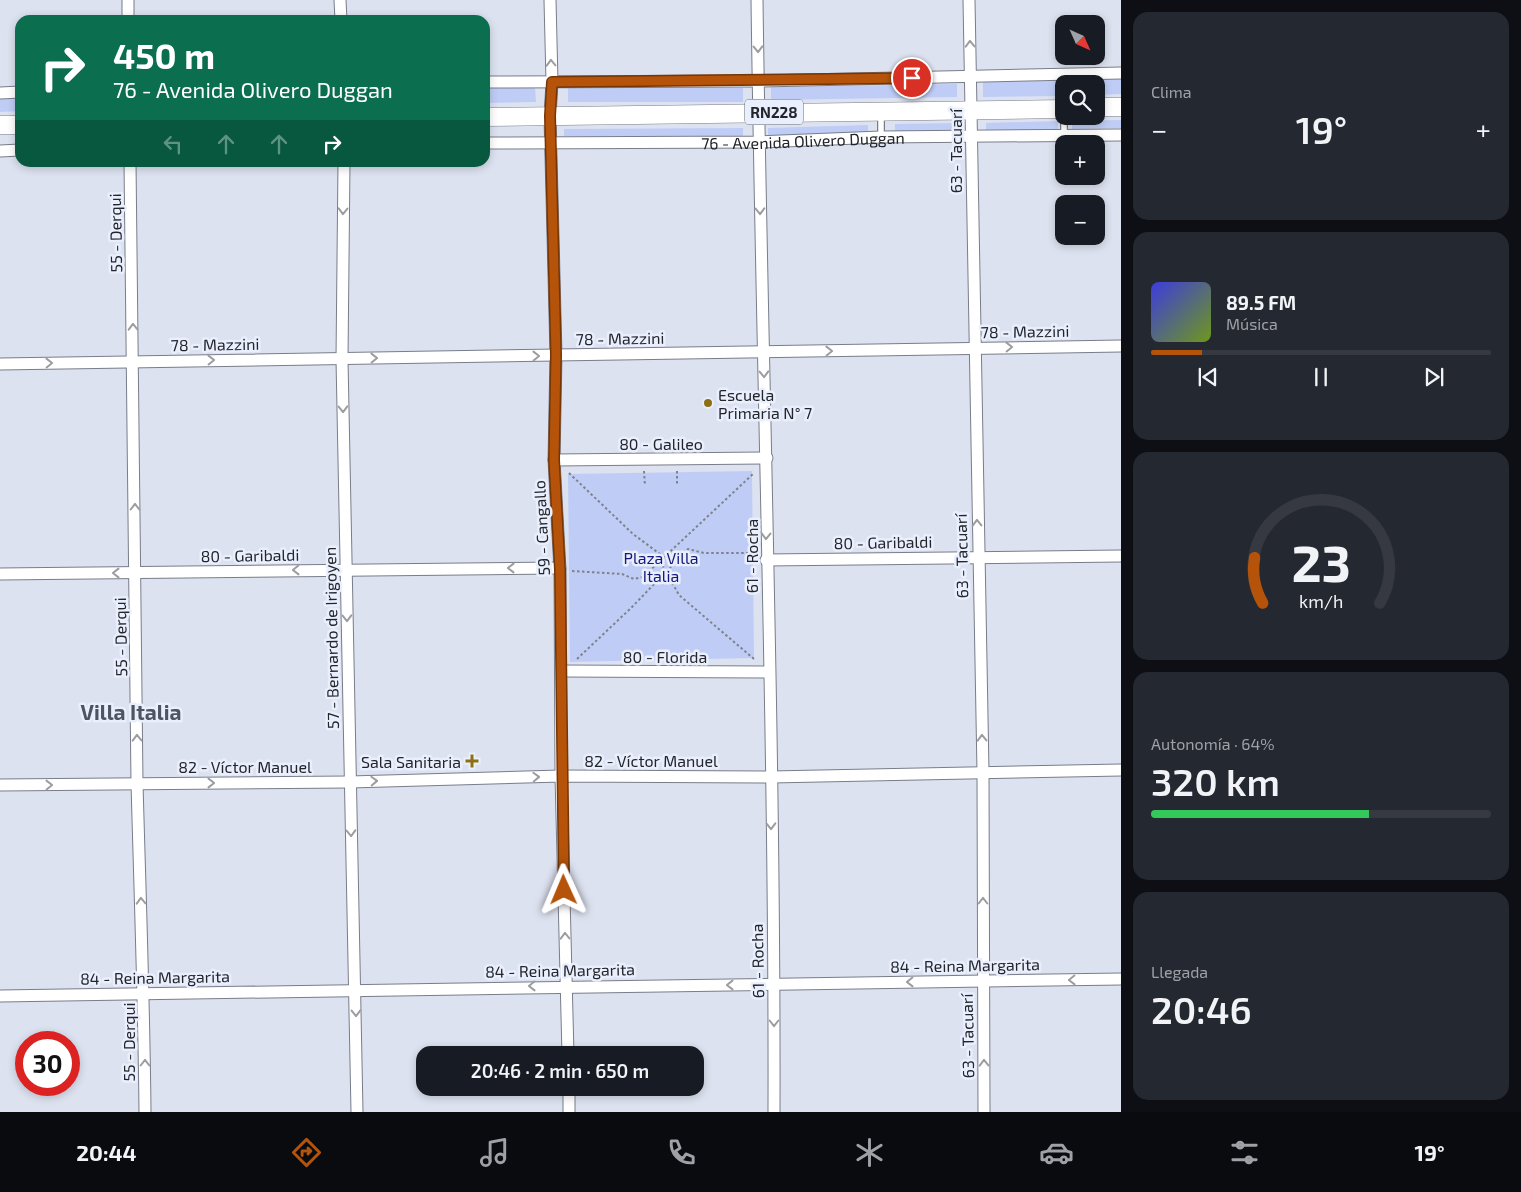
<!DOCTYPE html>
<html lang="es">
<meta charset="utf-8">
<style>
:root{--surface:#171b24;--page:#242831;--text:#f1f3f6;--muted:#9ea1a6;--line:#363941;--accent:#b45309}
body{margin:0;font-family:"Exo 2",sans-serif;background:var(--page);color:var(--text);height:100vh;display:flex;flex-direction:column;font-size:19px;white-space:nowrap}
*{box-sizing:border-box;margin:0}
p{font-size:16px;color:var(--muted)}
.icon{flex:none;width:28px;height:28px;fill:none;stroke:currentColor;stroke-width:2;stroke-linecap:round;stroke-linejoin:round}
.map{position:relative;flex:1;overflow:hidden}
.panel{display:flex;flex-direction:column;gap:12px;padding:12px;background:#0d0f14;width:400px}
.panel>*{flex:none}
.banner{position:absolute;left:15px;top:15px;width:475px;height:152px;border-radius:15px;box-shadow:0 2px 8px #0003;background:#0b6e4f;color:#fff;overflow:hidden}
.needle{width:32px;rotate:135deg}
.fabs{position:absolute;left:1055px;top:15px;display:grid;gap:10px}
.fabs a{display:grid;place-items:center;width:50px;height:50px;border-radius:10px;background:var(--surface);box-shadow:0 2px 8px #0003;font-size:25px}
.speed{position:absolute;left:15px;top:1031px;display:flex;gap:10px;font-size:25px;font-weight:700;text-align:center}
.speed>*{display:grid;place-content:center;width:65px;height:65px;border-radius:50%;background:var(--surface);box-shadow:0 2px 8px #0003;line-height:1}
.speed .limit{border:8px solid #d22;background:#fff;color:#111}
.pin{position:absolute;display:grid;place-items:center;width:42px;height:42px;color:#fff;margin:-21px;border:2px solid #fff;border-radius:50%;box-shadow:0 1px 5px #0007}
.me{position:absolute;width:55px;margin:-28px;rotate:359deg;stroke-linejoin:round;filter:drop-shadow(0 0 4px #0008)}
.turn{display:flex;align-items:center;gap:18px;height:105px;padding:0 15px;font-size:22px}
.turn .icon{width:65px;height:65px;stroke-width:2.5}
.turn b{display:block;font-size:35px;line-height:42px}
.lanes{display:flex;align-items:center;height:48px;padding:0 15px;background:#0003;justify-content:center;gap:25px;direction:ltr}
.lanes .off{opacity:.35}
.big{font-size:38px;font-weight:600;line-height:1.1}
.panel .widget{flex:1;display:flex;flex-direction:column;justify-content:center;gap:8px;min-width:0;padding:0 18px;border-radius:15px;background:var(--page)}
.panel .dial{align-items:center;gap:0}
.dial svg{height:130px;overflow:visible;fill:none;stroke:var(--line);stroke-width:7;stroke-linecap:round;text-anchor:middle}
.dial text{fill:var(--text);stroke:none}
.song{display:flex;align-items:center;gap:15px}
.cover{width:60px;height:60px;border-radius:8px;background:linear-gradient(135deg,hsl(240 70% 55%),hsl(80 70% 35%))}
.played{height:5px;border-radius:2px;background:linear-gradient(90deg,var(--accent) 15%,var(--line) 15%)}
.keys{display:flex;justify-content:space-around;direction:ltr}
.heat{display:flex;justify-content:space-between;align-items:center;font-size:28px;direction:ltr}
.charge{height:8px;border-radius:4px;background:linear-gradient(90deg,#34c759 64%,var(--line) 0)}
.trip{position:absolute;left:416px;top:1046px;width:288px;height:50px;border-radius:15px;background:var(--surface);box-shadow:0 2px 8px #0003;font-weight:600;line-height:50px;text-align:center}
.tab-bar{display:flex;height:80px;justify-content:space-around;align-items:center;background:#090b0e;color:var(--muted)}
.tab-bar .icon{width:35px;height:35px}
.tab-bar .selected{color:var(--accent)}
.tab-bar b{font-size:22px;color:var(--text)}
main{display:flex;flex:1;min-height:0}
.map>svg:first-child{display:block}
.green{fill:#bfcdf6}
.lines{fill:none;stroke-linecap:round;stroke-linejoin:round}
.service-casing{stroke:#797d8a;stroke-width:8}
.minor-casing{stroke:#797d8a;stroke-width:13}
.trunk-casing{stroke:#797d8a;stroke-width:19}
.path{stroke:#7e828b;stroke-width:2;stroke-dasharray:2.5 2.5;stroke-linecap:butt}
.service{stroke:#fff;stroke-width:5.5}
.minor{stroke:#fff;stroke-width:11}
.trunk{stroke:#fff;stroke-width:18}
.oneway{stroke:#9c9da0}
.route-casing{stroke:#753606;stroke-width:12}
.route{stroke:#b45309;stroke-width:9}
.poi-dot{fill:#8c7013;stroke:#eaeffe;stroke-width:2}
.labels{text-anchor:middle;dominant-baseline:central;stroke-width:5;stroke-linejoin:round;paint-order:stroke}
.shield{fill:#eaeffe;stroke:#5f626a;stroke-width:1}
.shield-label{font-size:15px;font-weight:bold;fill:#23252b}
.street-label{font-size:16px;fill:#23252b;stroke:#eaeffe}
.poi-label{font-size:16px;fill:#23252b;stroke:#eaeffe;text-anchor:start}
.park-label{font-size:16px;fill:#14187b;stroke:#eaeffe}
.district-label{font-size:21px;font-weight:bold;fill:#4f5460;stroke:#eaeffe}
</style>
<main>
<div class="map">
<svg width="1121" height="1112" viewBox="0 0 1121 1112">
<rect width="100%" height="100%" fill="#dde2f0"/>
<path class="green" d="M1121,78V94L1096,95V84H1064V96L983,97V81Z
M957,84V97L771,100V87Z
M535,87L536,102L485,103V88Z
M568,88H743V102H568Z
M20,97V111L0,112V98Z
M1121,120V128L1072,129V121Z
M1058,121V129L986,131V123Z
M959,123L958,131L895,132V124Z
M868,125V133L768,136V128Z
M743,128V136H564V129Z
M752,471L754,658L570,662L568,474Z"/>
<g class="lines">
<defs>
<path id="service" d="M1064,116V136
M881,137V114"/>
<g id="minor">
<path d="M128,0V20"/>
<path d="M340,0L341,20"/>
<path d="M550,0L552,82L550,117L556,355L554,460L560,570L561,776L568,1055"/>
<path d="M757,0C762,371 775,741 774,1112"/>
<path d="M969,0L983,772L984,1112"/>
<path d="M485,82L758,81L1121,73"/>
<path d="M0,93L20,92"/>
<path id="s1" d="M485,143L759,142L881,137L1121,135"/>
<path d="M0,151L20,150"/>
<path d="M130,162C134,369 133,576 137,783C140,893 144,1002 145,1112"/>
<path d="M344,162L342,359L357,1112"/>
<path d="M0,364L1121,346"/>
<path d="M554,460L767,458"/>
<path d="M766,560L1121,556"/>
<path d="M0,574L560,568"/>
<path d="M561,671L769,672"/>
<path d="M0,785L350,782L561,776L771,777L1121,770"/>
<path d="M0,996L1121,979"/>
<path d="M569,1088V1112"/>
</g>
<path id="trunk" d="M1096,107H1121
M485,117L1064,109
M0,125H20"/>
</defs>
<use href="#service" class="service-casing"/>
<use href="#minor" class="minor-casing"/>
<use href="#trunk" class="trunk-casing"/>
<path class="path" d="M644,471L645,486
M677,471V486
M569,473L633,534L664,557
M660,561L679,595L754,659
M572,571L622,574L634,579L643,577L754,473
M577,659L631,608L688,549L704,553H756"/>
<use href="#service" class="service"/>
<use href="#minor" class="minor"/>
<use href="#trunk" class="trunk"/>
</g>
<defs><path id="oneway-chevron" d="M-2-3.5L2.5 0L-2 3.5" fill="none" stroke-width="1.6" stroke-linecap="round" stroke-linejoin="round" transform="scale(1.25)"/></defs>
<g class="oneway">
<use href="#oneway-chevron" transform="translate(970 44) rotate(-91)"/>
<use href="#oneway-chevron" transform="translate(758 49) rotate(89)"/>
<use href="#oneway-chevron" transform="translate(551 63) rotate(-92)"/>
<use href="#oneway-chevron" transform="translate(343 211) rotate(91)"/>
<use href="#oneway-chevron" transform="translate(760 211) rotate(89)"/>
<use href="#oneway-chevron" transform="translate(133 327) rotate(-91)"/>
<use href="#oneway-chevron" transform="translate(1009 347) rotate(-1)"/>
<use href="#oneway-chevron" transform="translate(829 351) rotate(-1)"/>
<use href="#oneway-chevron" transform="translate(536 356) rotate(-1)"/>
<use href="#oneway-chevron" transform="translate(374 358) rotate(-1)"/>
<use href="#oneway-chevron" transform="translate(211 360) rotate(-1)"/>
<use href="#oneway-chevron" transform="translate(49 363) rotate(-1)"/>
<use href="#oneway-chevron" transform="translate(764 374) rotate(88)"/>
<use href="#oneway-chevron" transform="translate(343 409) rotate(89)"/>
<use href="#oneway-chevron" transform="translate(135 507) rotate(-90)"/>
<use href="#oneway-chevron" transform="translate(977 523) rotate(-91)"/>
<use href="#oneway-chevron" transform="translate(766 536) rotate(91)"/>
<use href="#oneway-chevron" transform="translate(511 568) rotate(180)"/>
<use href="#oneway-chevron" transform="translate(296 570) rotate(179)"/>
<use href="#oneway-chevron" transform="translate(116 573) rotate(180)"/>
<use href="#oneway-chevron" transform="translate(347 618) rotate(89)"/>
<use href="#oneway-chevron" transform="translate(137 738) rotate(-91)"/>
<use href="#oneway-chevron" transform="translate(982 738) rotate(-91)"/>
<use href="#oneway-chevron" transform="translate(536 777) rotate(-2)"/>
<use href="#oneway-chevron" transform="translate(374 781) rotate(-2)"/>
<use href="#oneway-chevron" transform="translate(211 783)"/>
<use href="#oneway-chevron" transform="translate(49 785) rotate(-1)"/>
<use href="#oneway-chevron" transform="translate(771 826) rotate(89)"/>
<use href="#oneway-chevron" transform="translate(351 833) rotate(88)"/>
<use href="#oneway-chevron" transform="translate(141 901) rotate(-92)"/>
<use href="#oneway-chevron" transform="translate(983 901) rotate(-90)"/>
<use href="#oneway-chevron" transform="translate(565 936) rotate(-91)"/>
<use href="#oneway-chevron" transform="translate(1072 980) rotate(179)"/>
<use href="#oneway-chevron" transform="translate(910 982) rotate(179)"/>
<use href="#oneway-chevron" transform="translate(730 985) rotate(180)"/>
<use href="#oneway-chevron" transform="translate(532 986) rotate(179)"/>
<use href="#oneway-chevron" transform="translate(356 1013) rotate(89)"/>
<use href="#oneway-chevron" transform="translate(774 1023) rotate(90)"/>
<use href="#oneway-chevron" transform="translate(145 1063) rotate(-90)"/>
<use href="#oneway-chevron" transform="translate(984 1063) rotate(-91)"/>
</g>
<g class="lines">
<defs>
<path id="route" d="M564,890L560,570L554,460L556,355L550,116L552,82L912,78"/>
</defs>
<use href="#route" class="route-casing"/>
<use href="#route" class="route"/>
</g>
<g class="poi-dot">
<circle cx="708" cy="403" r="5"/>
<path d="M469.5 753.5h5v5h5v5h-5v5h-5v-5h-5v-5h5z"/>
</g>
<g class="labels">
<rect class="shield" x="745" y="99.5" width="58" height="25" rx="4"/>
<g class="shield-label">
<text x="774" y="112">RN228</text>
</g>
<g class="street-label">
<text stroke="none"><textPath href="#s1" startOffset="318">76 - Avenida Olivero Duggan</textPath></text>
<text transform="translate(955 151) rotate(-90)">63 - Tacuarí</text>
<text transform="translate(115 233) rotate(-91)">55 - Derqui</text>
<text transform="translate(1025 331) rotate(-1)">78 - Mazzini</text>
<text transform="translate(620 338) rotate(-1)">78 - Mazzini</text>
<text transform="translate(215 344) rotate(-1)">78 - Mazzini</text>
<text x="661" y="443">80 - Galileo</text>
<text transform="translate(541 528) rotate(-93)">59 - Cangallo</text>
<text transform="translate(883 542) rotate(-1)">80 - Garibaldi</text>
<text transform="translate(250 555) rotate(-1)">80 - Garibaldi</text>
<text transform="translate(751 556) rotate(-90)">61 - Rocha</text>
<text transform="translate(961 556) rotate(-91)">63 - Tacuarí</text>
<text transform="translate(120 637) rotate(-91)">55 - Derqui</text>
<text transform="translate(331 638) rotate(-91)">57 - Bernardo de Irigoyen</text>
<text x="665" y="656">80 - Florida</text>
<text x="651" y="760">82 - Víctor Manuel</text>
<text x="245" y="766">82 - Víctor Manuel</text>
<text transform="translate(757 961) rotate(-91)">61 - Rocha</text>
<text transform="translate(965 965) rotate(-1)">84 - Reina Margarita</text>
<text transform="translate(560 970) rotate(-1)">84 - Reina Margarita</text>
<text transform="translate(155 977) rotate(-1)">84 - Reina Margarita</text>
<text transform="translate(967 1036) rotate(-91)">63 - Tacuarí</text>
<text transform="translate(128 1042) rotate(-90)">55 - Derqui</text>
</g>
<g class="poi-label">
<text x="718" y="394">Escuela<tspan x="718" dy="18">Primaria N° 7</tspan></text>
<text x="461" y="761" text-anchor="end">Sala Sanitaria</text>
</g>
<g class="park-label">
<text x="661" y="557">Plaza Villa<tspan x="661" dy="18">Italia</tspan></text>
</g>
<g class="district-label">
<text x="131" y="711">Villa Italia</text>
</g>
</g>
</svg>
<div class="fabs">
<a><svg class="needle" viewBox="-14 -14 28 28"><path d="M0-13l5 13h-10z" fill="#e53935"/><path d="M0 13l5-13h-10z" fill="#9ea1a6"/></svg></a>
<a><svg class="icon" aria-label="search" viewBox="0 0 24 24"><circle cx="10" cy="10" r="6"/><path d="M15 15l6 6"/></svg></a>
<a>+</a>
<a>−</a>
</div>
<div class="speed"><div class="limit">30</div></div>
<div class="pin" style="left:912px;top:78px;background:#d93025"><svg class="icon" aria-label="arrive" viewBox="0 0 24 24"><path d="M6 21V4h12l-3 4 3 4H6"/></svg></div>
<svg class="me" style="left:564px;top:890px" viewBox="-20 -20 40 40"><path d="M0-17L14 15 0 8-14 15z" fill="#b45309" stroke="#fff" stroke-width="4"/></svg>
<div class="trip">20:46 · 2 min · 650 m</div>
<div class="banner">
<div class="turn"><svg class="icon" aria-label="right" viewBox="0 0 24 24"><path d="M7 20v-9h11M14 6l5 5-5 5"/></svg><div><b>450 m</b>76 - Avenida Olivero Duggan</div></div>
<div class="lanes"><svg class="icon off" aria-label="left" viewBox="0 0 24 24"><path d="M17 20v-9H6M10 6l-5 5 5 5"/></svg><svg class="icon off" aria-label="ahead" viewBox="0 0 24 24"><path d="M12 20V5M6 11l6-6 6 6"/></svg><svg class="icon off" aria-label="ahead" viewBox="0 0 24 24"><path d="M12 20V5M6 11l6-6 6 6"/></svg><svg class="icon" aria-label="right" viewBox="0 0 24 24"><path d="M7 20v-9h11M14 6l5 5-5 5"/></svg></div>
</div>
</div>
<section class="panel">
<div class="widget"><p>Clima</p>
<div class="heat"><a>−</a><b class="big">19°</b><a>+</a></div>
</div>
<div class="widget">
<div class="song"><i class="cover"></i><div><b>89.5 FM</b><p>Música</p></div></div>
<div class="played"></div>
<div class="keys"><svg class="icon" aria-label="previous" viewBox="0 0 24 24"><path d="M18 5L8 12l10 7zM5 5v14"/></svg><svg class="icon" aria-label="pause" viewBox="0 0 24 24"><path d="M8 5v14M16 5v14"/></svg><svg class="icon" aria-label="next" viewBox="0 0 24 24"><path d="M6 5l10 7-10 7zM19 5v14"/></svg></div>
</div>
<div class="widget dial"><svg viewBox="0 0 100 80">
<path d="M14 69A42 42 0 1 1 86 69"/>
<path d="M14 69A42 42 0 0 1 9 41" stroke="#b45309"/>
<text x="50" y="56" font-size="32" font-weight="700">23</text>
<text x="50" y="72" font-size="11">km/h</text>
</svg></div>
<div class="widget"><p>Autonomía · 64%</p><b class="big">320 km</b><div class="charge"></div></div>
<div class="widget"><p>Llegada</p><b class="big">20:46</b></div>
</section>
</main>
<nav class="tab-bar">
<b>20:44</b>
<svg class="icon selected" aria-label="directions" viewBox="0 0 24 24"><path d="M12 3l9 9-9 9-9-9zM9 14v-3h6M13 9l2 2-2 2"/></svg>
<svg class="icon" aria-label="music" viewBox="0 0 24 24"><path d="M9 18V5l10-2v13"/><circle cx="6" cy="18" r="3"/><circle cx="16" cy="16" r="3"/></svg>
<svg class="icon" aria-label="phone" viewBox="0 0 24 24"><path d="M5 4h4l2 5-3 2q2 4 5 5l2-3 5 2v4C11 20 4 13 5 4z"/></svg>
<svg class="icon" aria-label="climate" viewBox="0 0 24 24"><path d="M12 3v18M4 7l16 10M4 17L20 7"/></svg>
<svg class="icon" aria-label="car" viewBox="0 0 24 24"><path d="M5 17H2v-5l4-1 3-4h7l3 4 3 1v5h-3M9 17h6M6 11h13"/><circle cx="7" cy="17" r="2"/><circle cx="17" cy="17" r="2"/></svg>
<svg class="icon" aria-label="filters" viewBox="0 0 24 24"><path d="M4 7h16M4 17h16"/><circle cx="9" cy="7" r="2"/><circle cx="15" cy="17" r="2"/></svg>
<b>19°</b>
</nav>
